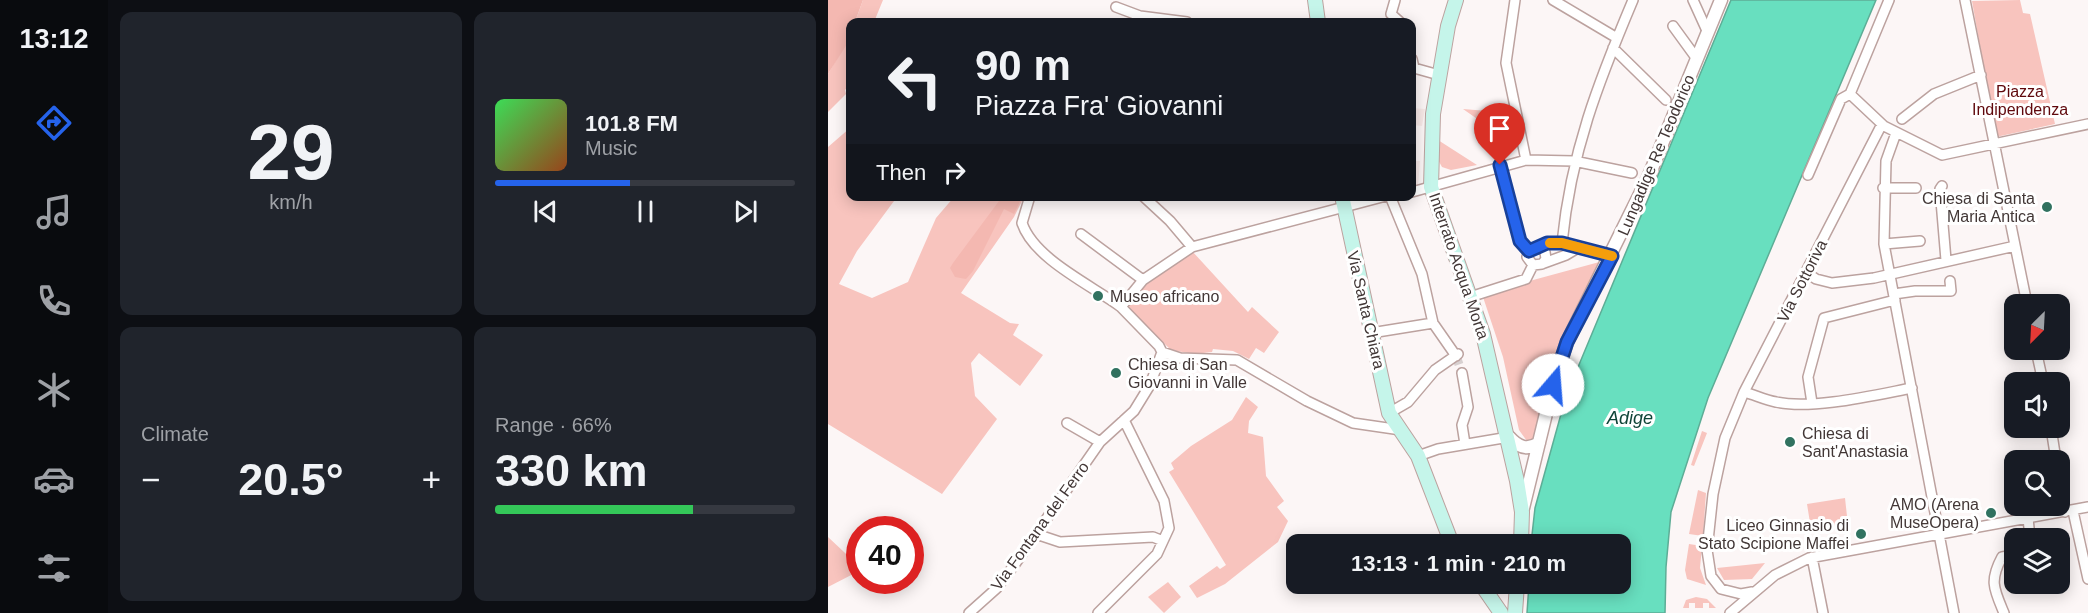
<!DOCTYPE html>
<meta charset="utf-8">
<style>
:root{--surface:#171b24;--page:#20242c;--text:#f1f3f6;--muted:#9ea1a6;--line:#363941;--accent:#2563eb}
body{margin:0;font-family:Helvetica,sans-serif;background:var(--page);color:var(--text);height:100vh;display:flex;flex-direction:column;font-size:22px;white-space:nowrap}
*{box-sizing:border-box;margin:0}
p{font-size:20px;color:var(--muted)}
.icon{flex:none;width:33px;height:33px;fill:none;stroke:currentColor;stroke-width:2;stroke-linecap:round;stroke-linejoin:round}
.map{position:relative;flex:1;overflow:hidden}
.sheet{display:flex;flex-direction:column;gap:12px;padding:12px;background:#0d0f14;width:720px}
.sheet>*{flex:none}
.top-card{position:absolute;left:18px;top:18px;width:570px;height:183px;border-radius:12px;box-shadow:0 3px 15px #0003;background:#171b24;color:var(--text);overflow:hidden}
.needle{width:39px;rotate:204deg}
.fabs{position:absolute;left:1176px;top:294px;display:grid;gap:12px}
.fabs a{display:grid;place-items:center;width:66px;height:66px;border-radius:12px;background:var(--surface);box-shadow:0 3px 15px #0003;font-size:30px}
.speed{position:absolute;left:18px;top:516px;display:flex;gap:12px;font-size:30px;font-weight:700;text-align:center}
.speed>*{display:grid;place-content:center;width:78px;height:78px;border-radius:50%;background:var(--surface);box-shadow:0 3px 15px #0003;line-height:1}
.speed .limit{border:9px solid #d22;background:#fff;color:#111}
.pin{position:absolute;display:grid;place-items:center;width:51px;height:51px;color:#fff;margin:-62px -26px;border-radius:50% 50% 50% 0;rotate:-45deg;box-shadow:0 0 6px #0007}
.pin .icon{rotate:45deg}
.me{position:absolute;width:66px;margin:-33px;rotate:18deg;stroke-linejoin:round;filter:drop-shadow(0 0 4px #0008)}
.turn{display:flex;align-items:center;gap:21px;height:126px;padding:0 30px;font-size:27px}
.turn .icon{width:78px;height:78px;stroke-width:2.5}
.turn b{display:block;font-size:42px;line-height:51px}
.then{display:flex;align-items:center;height:57px;padding:0 30px;background:#0003;gap:12px;font-size:22px}
.big{font-size:45px;font-weight:700;line-height:1.1}
.sheet .card{flex:1;display:flex;flex-direction:column;justify-content:center;gap:9px;min-width:0;padding:0 21px;border-radius:12px;background:var(--page)}
.sheet .dial{align-items:center;gap:0}
.dial b{font-size:78px;line-height:1}
.song{display:flex;align-items:center;gap:18px}
.cover{width:72px;height:72px;border-radius:9px;background:linear-gradient(135deg,hsl(130 70% 55%),hsl(20 70% 35%))}
.played{height:6px;border-radius:3px;background:linear-gradient(90deg,var(--accent) 45%,var(--line) 45%)}
.keys{display:flex;justify-content:space-around;direction:ltr}
.heat{display:flex;justify-content:space-between;align-items:center;font-size:33px;direction:ltr}
.charge{height:9px;border-radius:4px;background:linear-gradient(90deg,#34c759 66%,var(--line) 0)}
.sheet .tiles{flex:1;display:grid;gap:12px;grid-template-columns:repeat(2,1fr)}
.trip{position:absolute;left:458px;top:534px;width:345px;height:60px;border-radius:12px;background:var(--surface);box-shadow:0 3px 15px #0003;font-weight:700;line-height:60px;text-align:center}
main{display:flex;flex:1;min-height:0}
.tab-bar{display:flex;flex-direction:column;width:108px;justify-content:space-around;align-items:center;background:#090b0e;color:var(--muted)}
.tab-bar .icon{width:42px;height:42px}
.tab-bar .on{color:var(--accent)}
.tab-bar b{font-size:27px;color:var(--text)}
.map>svg:first-child{display:block}
.built{fill:#f7e9e7}
.green{fill:#f8c4be}
.forest{fill:#f4b8b1}
.water{fill:#68dfbf;stroke:#5dad96;stroke-width:1.5}
.lines{fill:none;stroke-linecap:round;stroke-linejoin:round}
.minor-tunnel{stroke:#d7d0d0;stroke-width:9;stroke-dasharray:9 4.5;stroke-linecap:butt}
.minor-casing{stroke:#bca29f;stroke-width:12}
.tertiary-casing{stroke:#bca29f;stroke-width:15}
.secondary-casing{stroke:#bca29f;stroke-width:16}
.minor{stroke:#fff;stroke-width:9}
.tertiary{stroke:#fff;stroke-width:12}
.secondary{stroke:#c5f5ea;stroke-width:14}
.route-casing{stroke:#184099;stroke-width:15}
.route{stroke:#2563eb;stroke-width:10}
.slow{stroke:#f59e0b;stroke-width:10}
.poi-dot{fill:#317260;stroke:#fff;stroke-width:2}
.labels{text-anchor:middle;dominant-baseline:central;stroke-width:6;stroke-linejoin:round;paint-order:stroke}
.park-label{font-size:16px;fill:#5f080c;stroke:#fff}
.street-label{font-size:16px;fill:#423736;stroke:#fff}
.poi-label{font-size:16px;fill:#423736;stroke:#fff;text-anchor:end}
.water-label{font-size:18px;font-style:italic;fill:#0f4437;stroke:#fff}
</style>
<main>
<nav class="tab-bar">
<b>13:12</b>
<svg class="icon on" aria-label="directions" viewBox="0 0 24 24"><path d="M12 3l9 9-9 9-9-9zM9 14v-3h6M13 9l2 2-2 2"/></svg>
<svg class="icon" aria-label="music" viewBox="0 0 24 24"><path d="M9 18V5l10-2v13"/><circle cx="6" cy="18" r="3"/><circle cx="16" cy="16" r="3"/></svg>
<svg class="icon" aria-label="phone" viewBox="0 0 24 24"><path d="M5 4h4l2 5-3 2q2 4 5 5l2-3 5 2v4C11 20 4 13 5 4z"/></svg>
<svg class="icon" aria-label="climate" viewBox="0 0 24 24"><path d="M12 3v18M4 7l16 10M4 17L20 7"/></svg>
<svg class="icon" aria-label="car" viewBox="0 0 24 24"><path d="M5 17H2v-5l4-1 3-4h7l3 4 3 1v5h-3M9 17h6M6 11h13"/><circle cx="7" cy="17" r="2"/><circle cx="17" cy="17" r="2"/></svg>
<svg class="icon" aria-label="filters" viewBox="0 0 24 24"><path d="M4 7h16M4 17h16"/><circle cx="9" cy="7" r="2"/><circle cx="15" cy="17" r="2"/></svg>
</nav>
<section class="sheet">
<div class="tiles">
<div class="card dial"><b>29</b><p>km/h</p></div>
<div class="card">
<div class="song"><i class="cover"></i><div><b>101.8 FM</b><p>Music</p></div></div>
<div class="played"></div>
<div class="keys"><svg class="icon" aria-label="previous" viewBox="0 0 24 24"><path d="M18 5L8 12l10 7zM5 5v14"/></svg><svg class="icon" aria-label="pause" viewBox="0 0 24 24"><path d="M8 5v14M16 5v14"/></svg><svg class="icon" aria-label="next" viewBox="0 0 24 24"><path d="M6 5l10 7-10 7zM19 5v14"/></svg></div>
</div>
<div class="card"><p>Climate</p>
<div class="heat"><a>−</a><b class="big">20.5°</b><a>+</a></div>
</div>
<div class="card"><p>Range · 66%</p><b class="big">330 km</b><div class="charge"></div></div>
</div>
</section>
<div class="map">
<svg width="1260" height="613" viewBox="0 0 1260 613">
<rect width="100%" height="100%" fill="#fcf6f6"/>
<path class="built" d="M584,108L597,109L594,126L584,125V129Z
M584,161H592L590,187L584,188Z"/>
<path class="green" d="M35,0H55L46,22H27Z
M1192,0L1195,13L1202,14L1227,124L1168,137L1144,1Z
M22,37V84L17,90L18,94L0,112V74Z
M635,109L684,113L689,138L680,140L667,131L663,115L655,117V123Z
M22,128V196L69,197L29,251L11,284L44,298L80,282L108,218L126,197H196L186,217L133,293L182,323L191,324L185,335L215,355L192,386L151,353L143,363L147,396L169,419L114,494L0,424V147Z
M610,140L649,165L623,170L614,167L609,158Z
M364,251L420,312L424,307L451,332L436,353L428,348L421,359L405,351L385,349L384,352L366,354L343,350L298,307L321,280Z
M775,261L710,432L705,439L699,441L691,430L675,357L654,294Z
M418,397L430,407L421,421L420,433L435,437L438,476L456,501L449,507L460,521L450,542L397,584L369,598L361,586L389,566L392,569L398,565L341,472L346,469L343,463L363,446L404,420Z
M874,431L879,433L866,466L863,465Z
M870,490L878,493L875,536L861,534Z
M1017,498L1020,525L983,529L979,504Z
M0,537L32,567L31,571L0,587Z
M861,544L874,546L872,568L878,585L859,579L857,570Z
M937,563L924,579L896,580L889,568Z
M340,582L353,597L336,613L320,597Z
M868,597L879,599L888,608H881V603H875V608H867V603H861V608H855L858,600Z"/>
<path class="forest" d="M0,0H35L27,22H22L21,41L0,74Z
M174,197H194L186,214L176,209L145,271L138,279L127,277L122,268L125,263Z"/>
<path class="water" d="M903,0H1048L880,398L843,512L838,567L837,613H699L701,584H792V544H703L707,508L738,396Z"/>
<g class="lines">
<path class="minor-tunnel" d="M628,356L634,373"/>
<defs>
<path id="minor" d="M567,0L563,14L572,22
M687,0L678,63L698,160
M725,0L789,38
M865,0L880,33
M1137,0L1199,304
M288,7L312,16L359,22
M845,26L869,59
M785,48L838,100
M584,59L586,68L611,75
M1022,94L1056,126L1114,155L1260,124
M1022,94L1061,0
M1074,119L1106,94L1153,75
M1068,133L1058,161L1056,244L1126,613
M672,165L692,241L701,251
M980,175L1013,99L1022,94
M1114,186L1112,189L1118,260
M1055,188H1088
M584,192L698,160L746,161L804,173
M202,196L194,223C206,259 263,285 293,307
M315,196L342,221L364,247
M562,196L594,274L605,323L628,356
M253,234L315,280
M734,243C743,152 770,83 805,0
M1056,244L1092,241
M711,247L717,252L718,259L714,264L705,265L699,257L701,251L719,243H734L784,256
M716,263L738,255L748,249
M979,273L988,279L1004,283L1046,278L1187,246
M1066,294L1087,291H1123L1122,281
M642,297L698,279L705,265
M543,333L605,323
M1208,350L1215,382
M334,352L352,358L409,360L479,401L525,423L573,430
M634,373L640,407L634,425L637,444
M916,392C927,395 937,400 948,402C984,410 1047,395 1084,388
M984,403L980,377L996,318L1067,300
M561,413L580,402L607,370L630,354
M239,423L272,442
M1223,428L1228,460
M590,456L610,449L681,437
M1232,478L1237,512
M1245,511L1260,579
M1200,518L1202,538
M208,534L232,542L325,537L335,541
M984,557L995,613
M924,592L913,594L893,589L883,576L879,550L885,494L897,438L916,392L1054,124
M141,613L169,588L187,564L272,442L306,411L322,385L334,352L331,346L293,307L315,280L364,247L558,196
M270,613L329,554L341,528L336,501L296,420
M902,613L947,575L981,558L1260,507
M1176,613C1166,589 1161,581 1174,557L1186,555"/>
<path id="tertiary" d="M681,437C690,447 699,451 711,443
M695,508L725,385L739,342L820,178L893,0"/>
<path id="secondary" d="M487,0L490,22
M628,0L620,26L605,114L603,187L655,334L689,481L694,512L693,544
M514,196L561,413L590,456L624,544
M653,584L673,613
M687,613L689,584"/>
</defs>
<use href="#minor" class="minor-casing"/>
<use href="#tertiary" class="tertiary-casing"/>
<use href="#secondary" class="secondary-casing"/>
<use href="#minor" class="minor"/>
<use href="#tertiary" class="tertiary"/>
<use href="#secondary" class="secondary"/>
</g>
<g class="lines">
<defs>
<path id="route" d="M672,165L692,241L701,251L719,243H734L784,256L739,342L725,385"/>
</defs>
<use href="#route" class="route-casing"/>
<use href="#route" class="route"/>
<path class="slow" d="M722,243H734L784,256"/>
</g>
<g class="poi-dot">
<circle cx="1219" cy="207" r="6"/>
<circle cx="270" cy="296" r="6"/>
<circle cx="288" cy="373" r="6"/>
<circle cx="962" cy="442" r="6"/>
<circle cx="1163" cy="513" r="6"/>
<circle cx="1033" cy="534" r="6"/>
</g>
<g class="labels">
<g class="park-label">
<text x="1192" y="91">Piazza<tspan x="1192" dy="18">Indipendenza</tspan></text>
</g>
<g class="street-label">
<text transform="translate(828 155) rotate(-67)">Lungadige Re Teodorico</text>
<text transform="translate(631 266) rotate(71)">Interrato Acqua Morta</text>
<text transform="translate(974 281) rotate(-63)">Via Sottoriva</text>
<text transform="translate(538 310) rotate(77)">Via Santa Chiara</text>
<text transform="translate(212 526) rotate(-54)">Via Fontana del Ferro</text>
</g>
<g class="poi-label">
<text x="1207" y="198">Chiesa di Santa<tspan x="1207" dy="18">Maria Antica</tspan></text>
<text x="282" y="296" text-anchor="start">Museo africano</text>
<text x="300" y="364" text-anchor="start">Chiesa di San<tspan x="300" dy="18">Giovanni in Valle</tspan></text>
<text x="974" y="433" text-anchor="start">Chiesa di<tspan x="974" dy="18">Sant'Anastasia</tspan></text>
<text x="1151" y="504">AMO (Arena<tspan x="1151" dy="18">MuseOpera)</tspan></text>
<text x="1021" y="525">Liceo Ginnasio di<tspan x="1021" dy="18">Stato Scipione Maffei</tspan></text>
</g>
<g class="water-label">
<text x="802" y="418">Adige</text>
</g>
</g>
</svg>
<div class="fabs">
<a><svg class="needle" viewBox="-14 -14 28 28"><path d="M0-13l5 13h-10z" fill="#e53935"/><path d="M0 13l5-13h-10z" fill="#9ea1a6"/></svg></a>
<a><svg class="icon" aria-label="sound" viewBox="0 0 24 24"><path d="M4 9h4l5-4v14l-5-4H4zM17 9q2 3 0 6"/></svg></a>
<a><svg class="icon" aria-label="search" viewBox="0 0 24 24"><circle cx="10" cy="10" r="6"/><path d="M15 15l6 6"/></svg></a>
<a><svg class="icon" aria-label="layers" viewBox="0 0 24 24"><path d="M12 4l9 5-9 5-9-5zM3 14l9 5 9-5"/></svg></a>
</div>
<div class="speed"><div class="limit">40</div></div>
<div class="pin" style="left:672px;top:165px;background:#d93025"><svg class="icon" aria-label="arrive" viewBox="0 0 24 24"><path d="M6 21V4h12l-3 4 3 4H6"/></svg></div>
<svg class="me" style="left:725px;top:385px" viewBox="-20 -20 40 40"><circle r="19" fill="#fff"/><path d="M0-13L10 11 0 6-10 11z" fill="#2563eb"/></svg>
<div class="trip">13:13 · 1 min · 210 m</div>
<div class="top-card">
<div class="turn"><svg class="icon" aria-label="left" viewBox="0 0 24 24"><path d="M17 20v-9H6M10 6l-5 5 5 5"/></svg><div><b>90 m</b>Piazza Fra' Giovanni</div></div>
<div class="then">Then<svg class="icon" aria-label="right" viewBox="0 0 24 24"><path d="M7 20v-9h11M14 6l5 5-5 5"/></svg></div>
</div>
</div>
</main>
